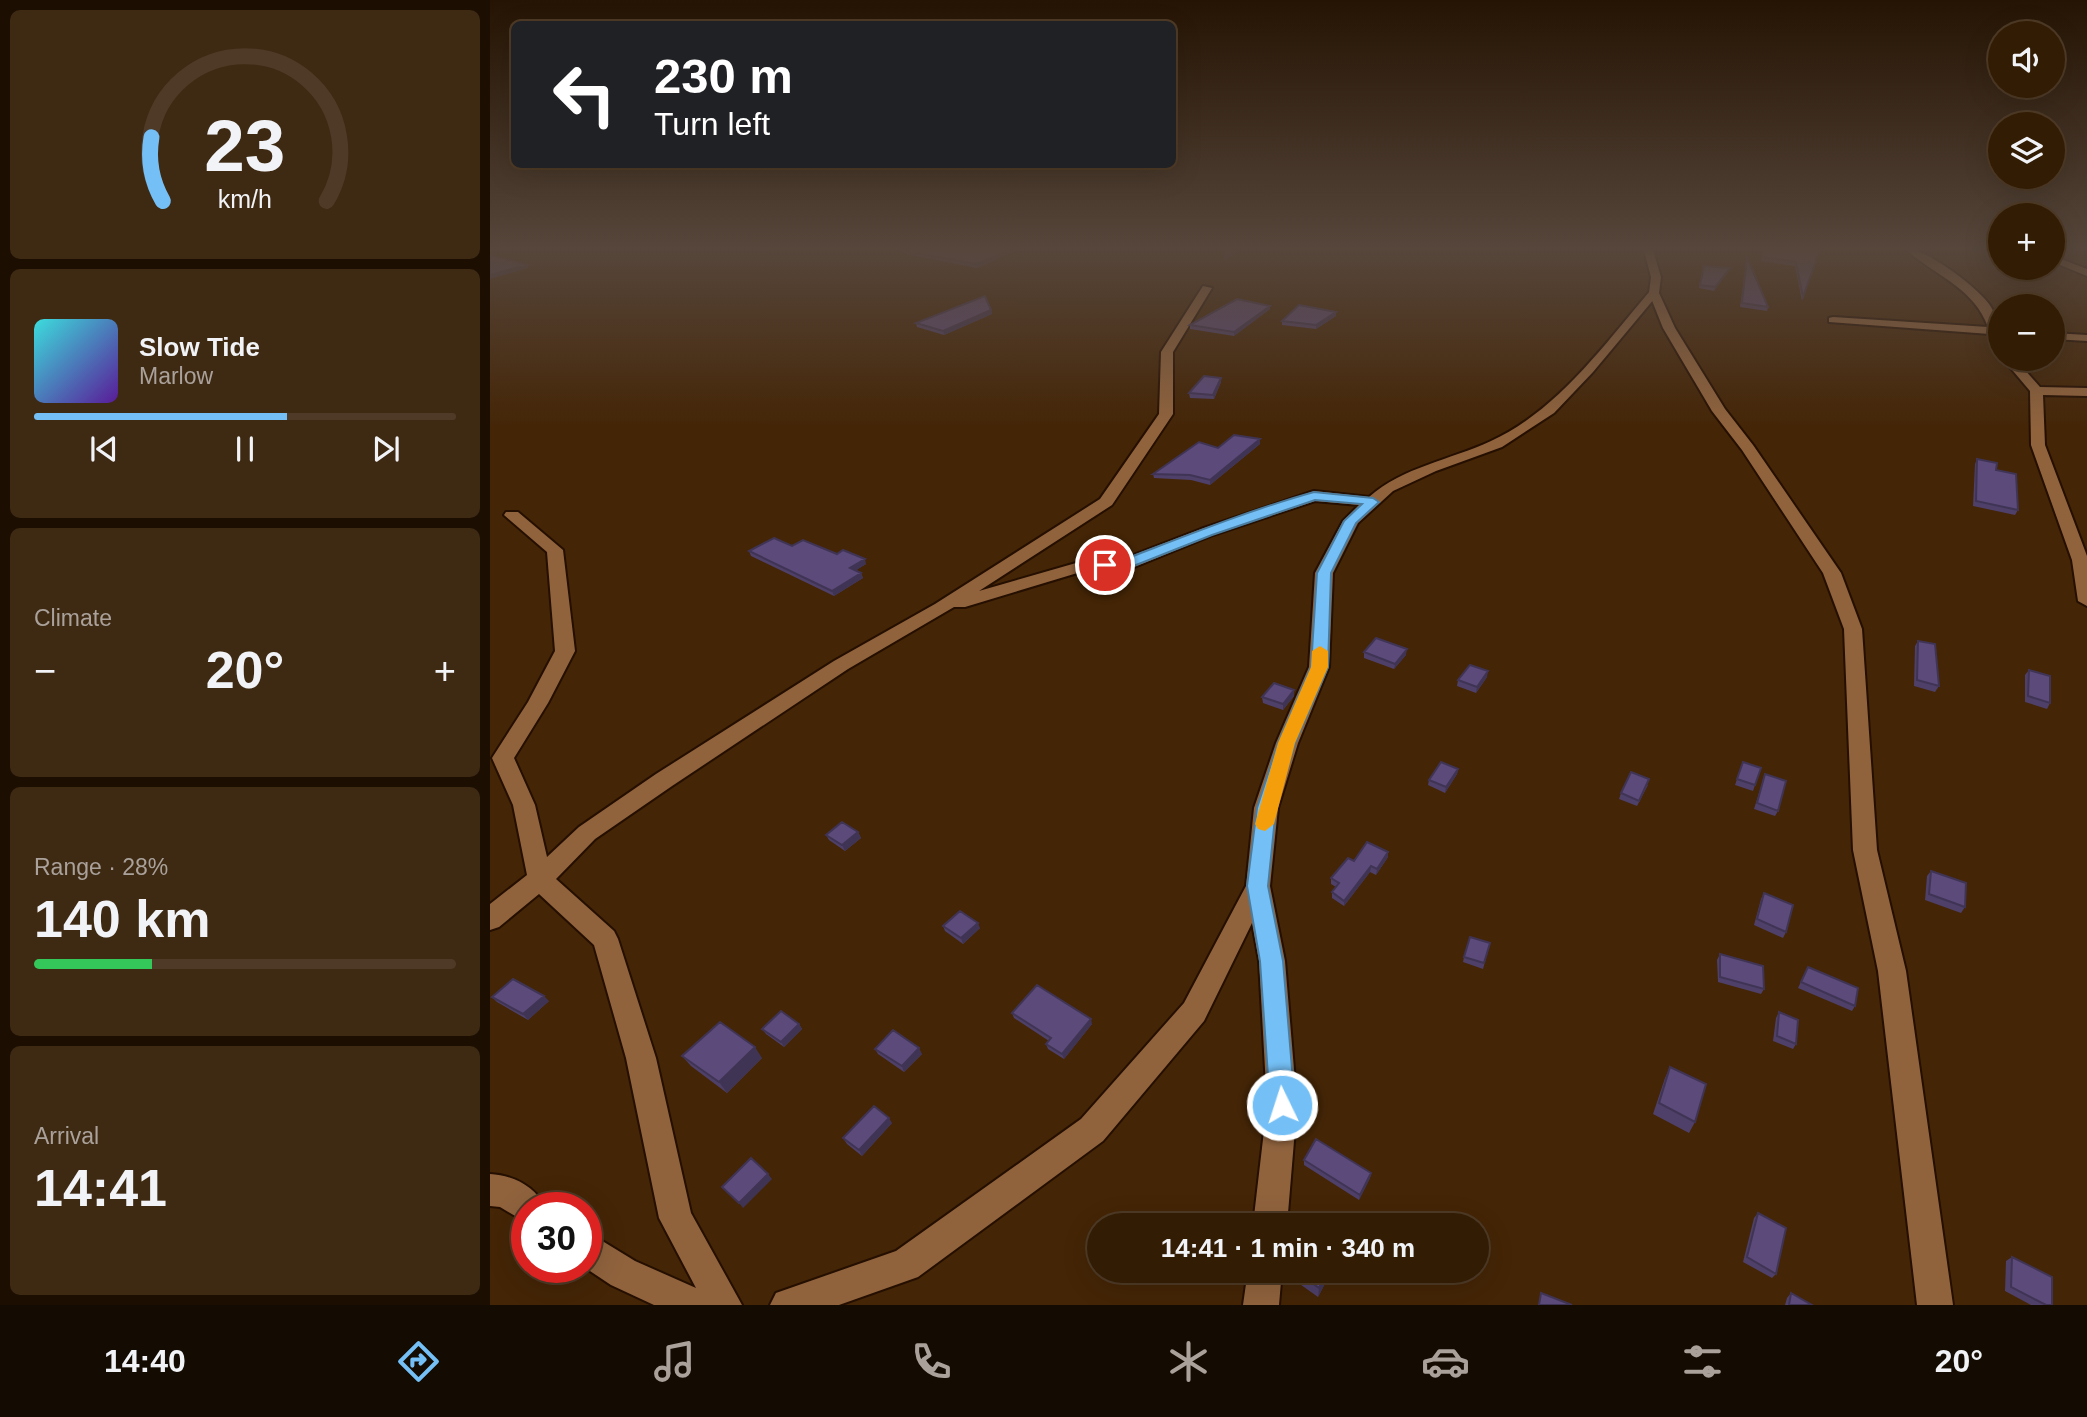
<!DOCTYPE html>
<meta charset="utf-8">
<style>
:root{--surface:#331c04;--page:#3e2913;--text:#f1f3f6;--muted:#a9a19a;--line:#4e3a26;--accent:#74c0f6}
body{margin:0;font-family:Helvetica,sans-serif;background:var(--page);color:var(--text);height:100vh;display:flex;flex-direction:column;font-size:26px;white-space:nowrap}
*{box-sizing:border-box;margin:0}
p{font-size:23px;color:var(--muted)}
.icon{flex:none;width:38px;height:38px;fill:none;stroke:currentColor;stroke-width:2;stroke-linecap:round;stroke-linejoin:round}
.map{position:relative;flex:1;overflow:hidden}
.drawer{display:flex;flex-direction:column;gap:10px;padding:10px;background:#1c0f02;width:490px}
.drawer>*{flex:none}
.banner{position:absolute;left:21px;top:21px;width:665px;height:147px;border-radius:10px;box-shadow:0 7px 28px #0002,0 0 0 2px var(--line);background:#202124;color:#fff;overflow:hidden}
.tools{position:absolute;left:1498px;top:21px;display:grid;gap:14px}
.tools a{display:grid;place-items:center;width:77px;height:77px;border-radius:50%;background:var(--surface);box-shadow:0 7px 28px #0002,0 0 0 2px var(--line);font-size:35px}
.speed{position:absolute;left:21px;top:1192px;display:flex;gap:14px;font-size:35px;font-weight:700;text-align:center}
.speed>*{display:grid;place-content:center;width:91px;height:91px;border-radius:50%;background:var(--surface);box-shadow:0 7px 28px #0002,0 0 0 2px var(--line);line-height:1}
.speed .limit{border:10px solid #d22;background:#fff;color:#111}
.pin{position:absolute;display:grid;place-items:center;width:60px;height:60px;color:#fff;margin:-30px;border:4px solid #fff;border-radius:50%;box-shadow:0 2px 7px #0007}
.me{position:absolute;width:77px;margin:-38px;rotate:356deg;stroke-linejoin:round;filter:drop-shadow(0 0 5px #0008)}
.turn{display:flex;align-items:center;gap:24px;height:147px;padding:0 28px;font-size:32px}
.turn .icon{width:91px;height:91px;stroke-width:2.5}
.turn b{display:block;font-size:49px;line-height:60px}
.big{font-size:52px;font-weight:600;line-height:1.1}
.drawer .tile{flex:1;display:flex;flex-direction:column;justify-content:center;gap:10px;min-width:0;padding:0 24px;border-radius:10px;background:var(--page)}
.drawer .dial{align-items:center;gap:0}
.dial svg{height:182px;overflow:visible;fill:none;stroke:var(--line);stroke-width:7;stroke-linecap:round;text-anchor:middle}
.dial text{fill:var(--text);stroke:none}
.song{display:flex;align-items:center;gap:21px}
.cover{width:84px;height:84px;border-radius:10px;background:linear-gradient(135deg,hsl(180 70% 55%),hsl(270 70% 35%))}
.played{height:7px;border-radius:4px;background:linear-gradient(90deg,var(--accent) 60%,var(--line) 60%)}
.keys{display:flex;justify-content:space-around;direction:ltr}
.heat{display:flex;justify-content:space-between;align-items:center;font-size:38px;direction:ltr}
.charge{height:10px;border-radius:5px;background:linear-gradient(90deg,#34c759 28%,var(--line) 0)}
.trip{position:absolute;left:597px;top:1213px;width:402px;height:70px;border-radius:35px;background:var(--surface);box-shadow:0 7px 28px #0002,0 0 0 2px var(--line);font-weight:600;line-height:70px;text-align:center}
.menu{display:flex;height:112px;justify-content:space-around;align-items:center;background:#140b02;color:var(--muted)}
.menu .icon{width:49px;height:49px}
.menu .active{color:var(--accent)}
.menu b{font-size:32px;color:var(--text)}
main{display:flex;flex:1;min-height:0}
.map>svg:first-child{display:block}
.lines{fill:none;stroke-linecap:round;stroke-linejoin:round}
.minor-casing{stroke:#250f00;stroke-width:4}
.tertiary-casing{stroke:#250f00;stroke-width:4}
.minor{fill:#90633d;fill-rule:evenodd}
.tertiary{fill:#90633d;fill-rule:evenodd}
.wall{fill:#4e4069}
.shaded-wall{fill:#403455}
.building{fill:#5b4a7a;stroke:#403455;stroke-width:2}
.route{fill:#74c0f6;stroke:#4b7da0;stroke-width:2}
.slow{fill:#f59e0b}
</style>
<main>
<section class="drawer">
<div class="tile dial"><svg viewBox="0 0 100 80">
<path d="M14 69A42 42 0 1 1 86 69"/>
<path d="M14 69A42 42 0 0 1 9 41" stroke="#74c0f6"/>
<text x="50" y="56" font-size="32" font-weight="700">23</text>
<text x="50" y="72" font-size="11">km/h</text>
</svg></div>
<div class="tile">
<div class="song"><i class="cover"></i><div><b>Slow Tide</b><p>Marlow</p></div></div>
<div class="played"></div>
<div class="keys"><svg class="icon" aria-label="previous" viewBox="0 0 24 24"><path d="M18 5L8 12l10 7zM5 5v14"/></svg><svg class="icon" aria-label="pause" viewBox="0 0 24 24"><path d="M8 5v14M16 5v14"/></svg><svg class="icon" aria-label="next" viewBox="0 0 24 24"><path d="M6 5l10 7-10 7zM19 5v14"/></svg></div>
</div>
<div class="tile"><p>Climate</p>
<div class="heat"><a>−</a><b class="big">20°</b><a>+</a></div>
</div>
<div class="tile"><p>Range · 28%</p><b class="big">140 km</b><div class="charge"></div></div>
<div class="tile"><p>Arrival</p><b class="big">14:41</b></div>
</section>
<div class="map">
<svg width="1597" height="1305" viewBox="0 0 1597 1305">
<rect width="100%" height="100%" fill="#442506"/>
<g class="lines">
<defs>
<path id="minor" d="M1413,247C1432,246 1491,289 1501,307C1508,318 1510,331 1510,343L1504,342L1500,334L1339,322V318L1343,317L1498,327C1483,286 1443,275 1413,247Z
M1563,256L1597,269V276L1563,262Z
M713,286L722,288L683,352V414L622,505L489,591L593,561L633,559L711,529L824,491L879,497C913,467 960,460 1001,441C1067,411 1114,345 1160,291L1169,293L1103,372L1064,413L1012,447L946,471L903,491L868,523L843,573L839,667L808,743L788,808L780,886L795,961L807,1105L797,1225H763L777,1105L769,961L762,923L714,1021L613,1141L428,1277L349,1305H280L286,1293L406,1251L591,1119L694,1003L756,886L764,808L786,743L819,667L825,573L853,521L869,505L825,501L723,535L642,568L594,571L475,607H464L358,669L182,786L105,839L66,879L124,931L128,939L166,1058L201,1213L252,1305H164L121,1285L94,1267L96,1231L145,1261L206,1288L169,1218L136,1058L104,945L49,894L9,927L0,930V904L37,875L23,805L2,758L38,702L65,651L57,552L14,515L16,512H28L73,550L85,651L58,703L24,758L45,805L57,857L89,827L166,774L344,661L445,604L610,499L669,414L671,352Z
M1563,333L1597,335V341L1563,339Z
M1513,359H1525L1550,387L1597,388V396L1553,395L1555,445L1597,556V606L1588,601L1582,560L1541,445L1540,391Z
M0,1174C22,1175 46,1186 55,1208H37V1223L10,1207L0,1206Z
M758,1270H792L789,1305H753Z"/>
<path id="tertiary" d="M1153,247H1162L1171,277L1169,293L1185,328L1235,409L1263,445L1351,573L1372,629L1387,850L1416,971L1463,1305H1427L1388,971L1363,850L1354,629L1333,573L1252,450L1222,411L1173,328L1159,293L1161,277Z"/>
</defs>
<use href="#minor" class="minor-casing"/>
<use href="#tertiary" class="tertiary-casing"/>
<use href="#minor" class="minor"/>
<use href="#tertiary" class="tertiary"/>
</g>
<path class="wall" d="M1274,247H1331L1312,301L1305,266L1271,261Z
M524,248L525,251L487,268L416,254L415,251Z
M1257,257L1278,307L1277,311L1250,307Z
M1214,266L1238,272L1224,291L1209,288Z
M780,309L744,336L700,329V325Z
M501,310L502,314L454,335L427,327L426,323Z
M846,312V316L826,329L792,325V321Z
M731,378V382L724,399L700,398L699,393Z
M770,444L720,485L701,480L664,478L663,474Z
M1487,459L1506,470L1528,510L1525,515L1483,506L1485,464Z
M302,546L347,554L376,564L366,570L371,573L373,578L344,596L261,556L259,551Z
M1428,641L1449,686L1445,692L1424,686L1425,646Z
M874,652L916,655L904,669L874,658Z
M1539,670L1560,703L1557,709L1535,702V675Z
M997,677L986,693L967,686L968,680Z
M804,690V696L793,710L773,703L772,697Z
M1253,762L1265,785L1263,791L1245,785Z
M968,769L967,774L955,793L938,785L939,780Z
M1275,774L1288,811L1285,816L1264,809Z
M1158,785L1147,806L1129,799L1131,793Z
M368,832L371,838L355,851L339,840L336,835Z
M898,857L886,875L880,872L854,906L842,898V892L846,887L841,884V878L864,861Z
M1441,871L1475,907L1471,913L1435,900L1437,876Z
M1274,893L1296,932L1293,938L1264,925L1271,899Z
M453,926L490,928L473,944L455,931Z
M1000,943L993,969L973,962L974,957Z
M1230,954L1274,989L1271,994L1228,982L1227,960Z
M1318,967L1365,1006L1362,1011L1308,988Z
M2,997L59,1001L38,1020L7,1002Z
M1289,1012L1306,1044L1303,1049L1283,1041L1286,1018Z
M522,1013L602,1024L574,1059L558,1049L556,1044L559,1041L524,1018Z
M309,1024L312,1029L294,1047L276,1034L272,1029Z
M385,1049L432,1054L414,1072L388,1054Z
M192,1056L272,1058L237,1093L201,1066Z
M1180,1067L1205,1122L1199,1133L1163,1114L1175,1078Z
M402,1123L372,1156L357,1144L353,1138Z
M814,1160L881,1173L880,1178L869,1200L814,1165Z
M1268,1213L1286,1274L1282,1278L1253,1262L1264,1218Z
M1522,1257L1556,1305H1541L1515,1291L1516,1261Z
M800,1270H842L828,1297L800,1277Z
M1301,1293L1322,1305H1295L1297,1298Z"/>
<path class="shaded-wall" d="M749,247H753L735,261V258Z
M524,248L525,251L487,268L486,264Z
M37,265L38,268L0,279V275Z
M1240,268L1238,272L1224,291L1225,287Z
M780,306V309L744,336V332Z
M501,310L502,314L454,335L453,331Z
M846,312V316L826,329V325Z
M731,378V382L724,399L723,395Z
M770,439V444L720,485V480Z
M375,559L376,564L362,573L360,568Z
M371,573L373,578L344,596L342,591Z
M917,649L916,655L904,669L905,664Z
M998,671L997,677L986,693L987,687Z
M804,690V696L793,710V704Z
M968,769L967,774L955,793L956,787Z
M368,832L371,838L355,851L352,845Z
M898,852V857L886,875L887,869Z
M881,866L880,872L854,906V901Z
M488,923L490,928L473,944L471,938Z
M54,996L59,1001L38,1020L33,1014Z
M601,1019L602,1024L574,1059L572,1054Z
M309,1024L312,1029L294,1047L291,1042Z
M265,1047L272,1058L237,1093L229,1082Z
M429,1048L432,1054L414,1072L412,1066Z
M399,1118L402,1123L372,1156L369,1150Z
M881,1173L880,1178L869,1200L870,1195Z
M278,1174L282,1179L253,1208L249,1203Z
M838,1270H842L828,1297L829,1288Z"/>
<path class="building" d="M426,247H520L524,248L486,264L415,251Z
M735,247H749L735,258Z
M1274,247H1331L1313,297L1306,262L1272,257Z
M0,255L37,265L0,275Z
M1257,257L1278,307L1252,303Z
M1214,266L1240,268L1225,287L1210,285Z
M495,296L501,310L453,331L426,323Z
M747,299L780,306L744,332L700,325Z
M809,305L846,312L826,325L792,321Z
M714,376L731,378L723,395L699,393Z
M744,435L770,439L720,480L700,475L663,474L709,442L728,448Z
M1487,459L1507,463L1506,470L1526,474L1528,510L1486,501Z
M284,538L302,546L313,540L347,554L353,550L375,559L360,568L371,573L342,591L259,551Z
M886,638L917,649L905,664L874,652Z
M1428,641L1445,644L1449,686L1427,680Z
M980,665L998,671L987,687L968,680Z
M1539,670L1560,676V703L1538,696Z
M784,683L804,690L793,704L772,697Z
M951,762L968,769L956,787L939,780Z
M1253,762L1271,768L1265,785L1247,779Z
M1141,772L1159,779L1149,801L1131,793Z
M1275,774L1296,781L1288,811L1267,803Z
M352,822L368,832L352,845L336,835Z
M877,842L898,852L887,869L881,866L854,901L842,892L849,883L841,878L858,858L864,861Z
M1441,871L1476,883L1475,907L1439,894Z
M1274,893L1303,905L1296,932L1267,919Z
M470,911L488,923L471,938L453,926Z
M980,937L1000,943L994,963L974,957Z
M1230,954L1273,966L1274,989L1230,977Z
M1318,967L1368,988L1365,1006L1311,982Z
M23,979L54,996L33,1014L2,997Z
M547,985L601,1019L572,1054L556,1044L561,1038L522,1013Z
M291,1011L309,1024L291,1042L272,1029Z
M1289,1012L1308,1020L1306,1044L1287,1036Z
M230,1022L265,1047L229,1082L192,1056Z
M403,1030L429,1048L412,1066L385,1049Z
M1180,1067L1216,1084L1205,1122L1169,1103Z
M384,1106L399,1118L369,1150L353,1138Z
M826,1139L881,1173L870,1195L814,1160Z
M261,1158L278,1174L249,1203L232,1187Z
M1268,1213L1296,1228L1286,1274L1257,1257Z
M829,1214L846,1225H823Z
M1522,1257L1562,1277V1305H1556L1521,1287Z
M804,1270H838L829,1288Z
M1051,1293L1082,1305H1049Z
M1301,1293L1322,1305H1299Z"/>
<linearGradient id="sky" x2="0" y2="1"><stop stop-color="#251403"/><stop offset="0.58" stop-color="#56463b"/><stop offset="1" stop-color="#56463b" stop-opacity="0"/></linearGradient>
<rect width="1597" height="429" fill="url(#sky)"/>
<path class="route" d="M824,492L883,498L889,502L866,523L841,573L838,667L805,743L786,808L778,886L793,961L805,1105L801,1114L792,1118L783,1114L780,1105L770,961L757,886L767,808L788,743L821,667L827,573L854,521L872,504L825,500L722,535L641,567L615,569L608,565C616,558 632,561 643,556C703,533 763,509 824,492Z"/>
<path class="slow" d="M830,646L838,651V667L805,743L784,824L775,831L768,829L765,824L788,743L821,667L822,651Z"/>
</svg>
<div class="tools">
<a><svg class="icon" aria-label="sound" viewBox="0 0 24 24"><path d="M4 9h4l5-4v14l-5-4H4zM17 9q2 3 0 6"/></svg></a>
<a><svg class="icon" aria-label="layers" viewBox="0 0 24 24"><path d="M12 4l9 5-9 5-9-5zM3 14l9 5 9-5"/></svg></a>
<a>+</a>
<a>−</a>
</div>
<div class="speed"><div class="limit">30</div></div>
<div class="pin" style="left:615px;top:565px;background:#d93025"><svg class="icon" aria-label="arrive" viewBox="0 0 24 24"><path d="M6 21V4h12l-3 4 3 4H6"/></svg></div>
<svg class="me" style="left:792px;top:1105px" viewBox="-20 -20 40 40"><circle r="17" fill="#74c0f6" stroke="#fff" stroke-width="3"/><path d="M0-11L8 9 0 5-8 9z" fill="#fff"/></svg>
<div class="trip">14:41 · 1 min · 340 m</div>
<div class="banner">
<div class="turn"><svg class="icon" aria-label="left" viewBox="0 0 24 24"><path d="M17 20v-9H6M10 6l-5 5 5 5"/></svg><div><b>230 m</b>Turn left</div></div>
</div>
</div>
</main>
<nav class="menu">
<b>14:40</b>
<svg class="icon active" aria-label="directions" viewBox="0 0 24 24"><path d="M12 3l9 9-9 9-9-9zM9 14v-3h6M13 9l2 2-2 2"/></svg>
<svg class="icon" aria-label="music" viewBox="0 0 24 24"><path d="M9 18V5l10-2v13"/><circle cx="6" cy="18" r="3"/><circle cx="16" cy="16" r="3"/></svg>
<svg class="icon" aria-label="phone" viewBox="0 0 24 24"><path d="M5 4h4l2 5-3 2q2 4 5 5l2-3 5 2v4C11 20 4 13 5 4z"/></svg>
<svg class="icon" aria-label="climate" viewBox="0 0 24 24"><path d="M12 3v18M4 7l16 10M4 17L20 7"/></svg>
<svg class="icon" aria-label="car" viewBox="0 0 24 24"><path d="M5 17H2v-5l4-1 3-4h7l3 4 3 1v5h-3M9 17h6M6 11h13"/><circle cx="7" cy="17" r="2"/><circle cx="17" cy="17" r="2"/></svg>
<svg class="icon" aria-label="filters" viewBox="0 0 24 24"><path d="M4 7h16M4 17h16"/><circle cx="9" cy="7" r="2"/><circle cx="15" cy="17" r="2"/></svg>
<b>20°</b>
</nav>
